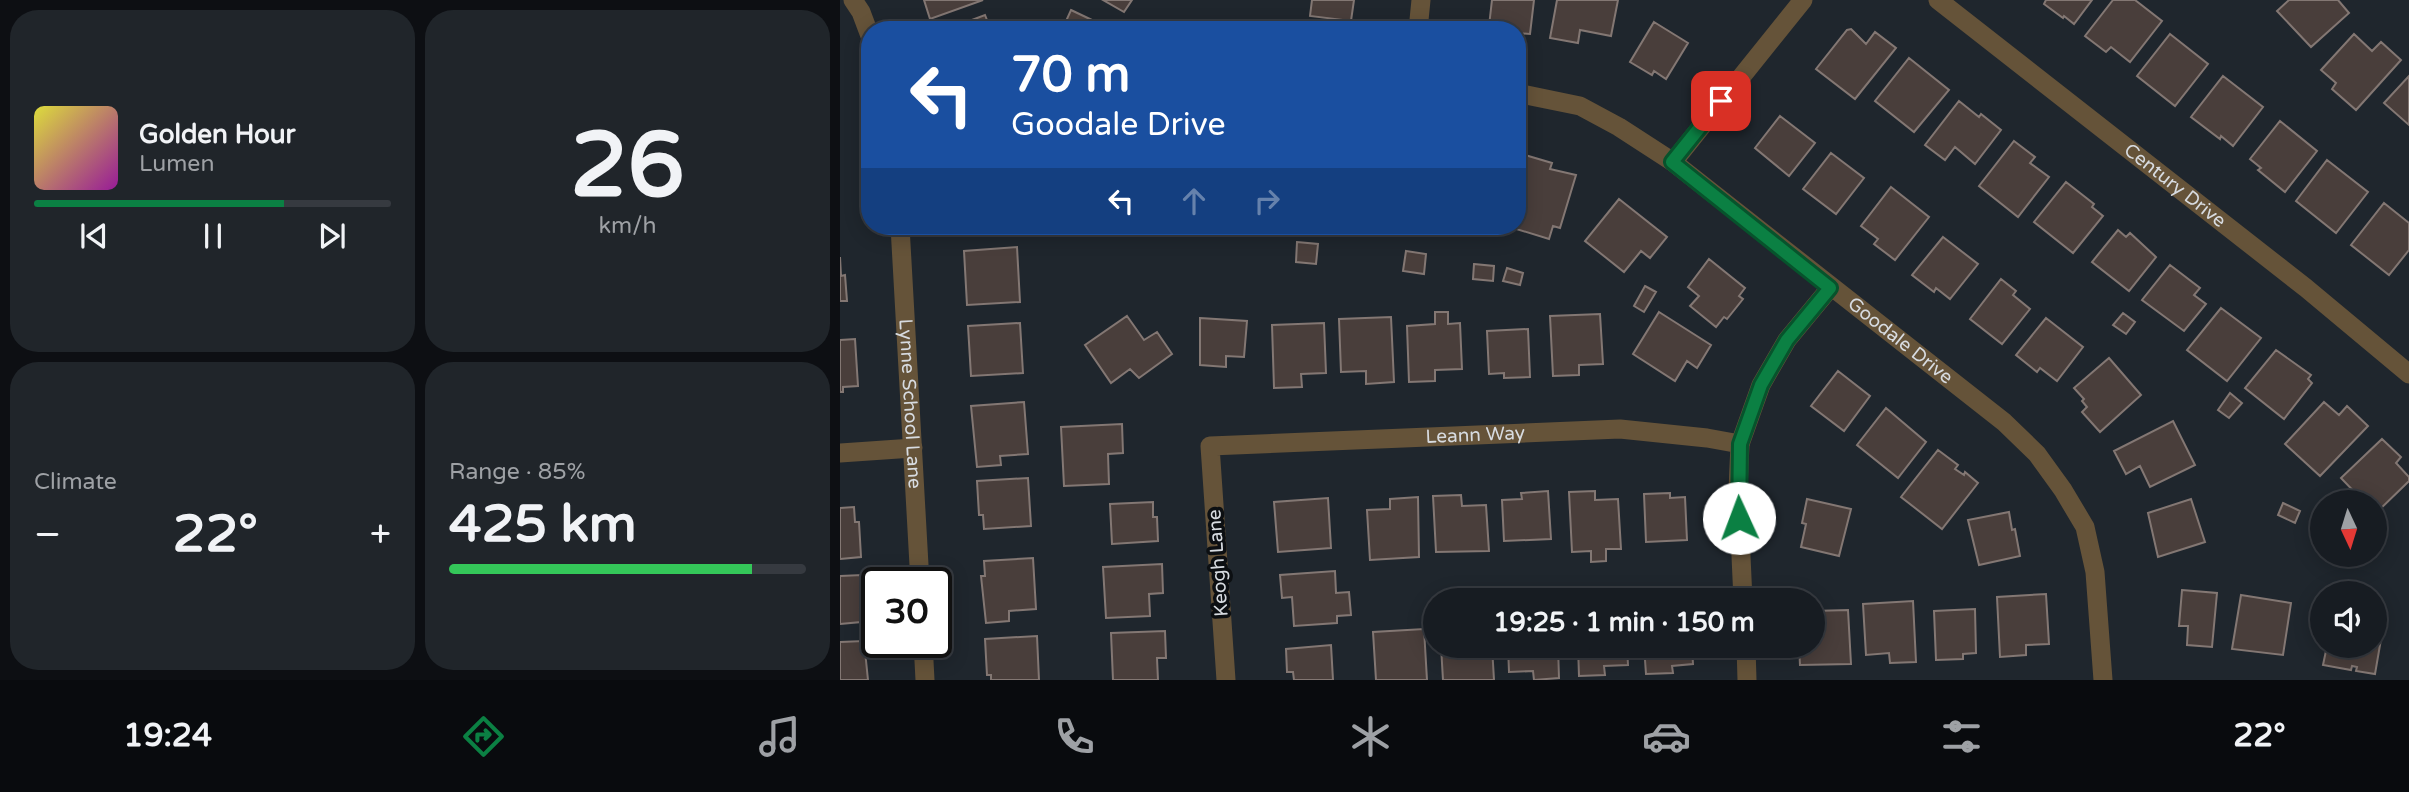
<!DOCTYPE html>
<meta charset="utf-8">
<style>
:root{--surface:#171c22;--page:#20252a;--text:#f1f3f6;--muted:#9ea1a5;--line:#363a40;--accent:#0b8043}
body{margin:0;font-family:"Varela Round",sans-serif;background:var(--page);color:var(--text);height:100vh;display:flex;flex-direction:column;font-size:26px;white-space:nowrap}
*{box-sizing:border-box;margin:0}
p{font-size:23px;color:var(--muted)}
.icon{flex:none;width:38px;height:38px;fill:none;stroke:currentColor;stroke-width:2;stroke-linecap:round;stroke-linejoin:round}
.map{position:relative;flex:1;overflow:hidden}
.sheet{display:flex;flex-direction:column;gap:10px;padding:10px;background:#0d0f13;width:840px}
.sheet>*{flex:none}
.top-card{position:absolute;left:21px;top:21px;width:665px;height:214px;border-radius:28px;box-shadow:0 4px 18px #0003,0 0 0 2px var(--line);background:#1a4fa0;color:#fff;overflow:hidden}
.needle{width:46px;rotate:176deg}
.fabs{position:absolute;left:1470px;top:490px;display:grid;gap:14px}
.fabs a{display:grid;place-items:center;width:77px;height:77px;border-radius:50%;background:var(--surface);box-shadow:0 4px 18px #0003,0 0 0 2px var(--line);font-size:35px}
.speed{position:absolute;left:21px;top:567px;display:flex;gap:14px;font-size:35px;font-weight:700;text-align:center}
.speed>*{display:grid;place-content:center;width:91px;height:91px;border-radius:50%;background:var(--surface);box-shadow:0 4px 18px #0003,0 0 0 2px var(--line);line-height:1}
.speed .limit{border:4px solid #111;border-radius:10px;background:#fff;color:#111}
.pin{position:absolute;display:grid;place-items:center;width:60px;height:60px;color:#fff;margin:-30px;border-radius:14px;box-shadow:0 4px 10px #0006}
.me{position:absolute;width:77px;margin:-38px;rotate:358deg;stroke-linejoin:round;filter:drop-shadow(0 0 5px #0008)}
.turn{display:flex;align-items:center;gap:24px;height:147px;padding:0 35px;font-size:32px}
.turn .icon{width:91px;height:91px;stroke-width:2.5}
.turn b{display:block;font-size:49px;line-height:60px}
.lanes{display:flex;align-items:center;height:66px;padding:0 35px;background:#0003;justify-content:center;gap:35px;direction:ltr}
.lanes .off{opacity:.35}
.big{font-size:52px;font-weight:700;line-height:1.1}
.sheet .card{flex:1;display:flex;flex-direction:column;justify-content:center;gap:10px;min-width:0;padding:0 24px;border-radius:28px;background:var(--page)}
.sheet .dial{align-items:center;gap:0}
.dial b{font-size:91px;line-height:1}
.song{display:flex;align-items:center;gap:21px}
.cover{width:84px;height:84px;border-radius:10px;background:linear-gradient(135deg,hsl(60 70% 55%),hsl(300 70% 35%))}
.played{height:7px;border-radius:4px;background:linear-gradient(90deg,var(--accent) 70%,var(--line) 70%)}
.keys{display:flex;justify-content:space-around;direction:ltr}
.heat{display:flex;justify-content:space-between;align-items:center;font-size:38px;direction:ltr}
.charge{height:10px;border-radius:5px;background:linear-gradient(90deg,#34c759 85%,var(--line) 0)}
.sheet .tiles{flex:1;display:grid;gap:10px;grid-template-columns:repeat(2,1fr)}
.trip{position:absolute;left:583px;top:588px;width:402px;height:70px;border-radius:35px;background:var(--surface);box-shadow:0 4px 18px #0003,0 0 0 2px var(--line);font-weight:700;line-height:70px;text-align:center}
.dock{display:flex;height:112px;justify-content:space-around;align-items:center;background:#090b0e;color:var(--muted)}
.dock .icon{width:49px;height:49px}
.dock .on{color:var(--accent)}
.dock b{font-size:32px;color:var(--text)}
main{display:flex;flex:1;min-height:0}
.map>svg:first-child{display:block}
.building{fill:#493e3b;stroke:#837773;stroke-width:2}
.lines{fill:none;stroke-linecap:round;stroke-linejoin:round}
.minor{stroke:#655339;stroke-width:19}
.route-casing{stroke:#07532c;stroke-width:18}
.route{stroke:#0b8043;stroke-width:12}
.labels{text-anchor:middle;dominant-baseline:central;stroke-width:7;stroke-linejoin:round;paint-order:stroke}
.street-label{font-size:19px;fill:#d7dbe0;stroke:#0c0f12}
</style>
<main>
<section class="sheet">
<div class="tiles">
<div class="card">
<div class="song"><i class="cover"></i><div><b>Golden Hour</b><p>Lumen</p></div></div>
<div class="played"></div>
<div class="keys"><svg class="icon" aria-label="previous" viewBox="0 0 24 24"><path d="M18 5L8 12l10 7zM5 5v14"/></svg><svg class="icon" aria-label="pause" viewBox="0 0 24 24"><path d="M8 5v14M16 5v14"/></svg><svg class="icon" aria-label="next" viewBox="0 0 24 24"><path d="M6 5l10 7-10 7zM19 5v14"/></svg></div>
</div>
<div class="card dial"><b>26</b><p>km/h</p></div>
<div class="card"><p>Climate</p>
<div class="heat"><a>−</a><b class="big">22°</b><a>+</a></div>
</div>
<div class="card"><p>Range · 85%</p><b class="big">425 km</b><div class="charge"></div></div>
</div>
</section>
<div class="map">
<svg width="1569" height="680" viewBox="0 0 1569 680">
<rect width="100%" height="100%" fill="#1f262d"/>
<path class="building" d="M84,0H143L90,19Z
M263,0H292L284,12Z
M472,0H514L511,21L470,16Z
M652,0H694L690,34L677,33V30H664V27L649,26Z
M717,0H778L771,36L740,30L738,43L710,38Z
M1206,0H1205H1252L1234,24L1224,16L1223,18L1204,4Z
M1273,0H1295L1322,21L1290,62L1271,47L1266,52L1245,36Z
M1449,0H1498L1509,13L1471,47L1437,11Z
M231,10L273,30H222Z
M145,15L151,30H105Z
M814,22L848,43L826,79L814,71L812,75L790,62Z
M1011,29L1026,44L1035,32L1056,48L1015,99L976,69L1007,30Z
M1330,34L1368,64L1335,106L1297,76Z
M1514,34L1532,51L1541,42L1561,60L1516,110L1492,89L1496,83L1481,70Z
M1069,58L1109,90L1074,132L1035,101Z
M1383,76L1423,107L1393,146L1381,136L1380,139L1351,117Z
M1569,76V125L1544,103Z
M1119,101L1139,117L1141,114L1161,130L1135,164L1115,147L1105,160L1085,145Z
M940,116L975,143L949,176L915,148Z
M1440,121L1477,151L1445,192L1418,170L1421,168L1410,159Z
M1174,141L1195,157L1190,163L1209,177L1178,217L1139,186Z
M991,153L1024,178L996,214L963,189Z
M685,155L712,163L710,169L736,175L720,228L713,226L709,239L670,227L677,226V181Z
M1487,160L1528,192L1496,233L1456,201Z
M1226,182L1254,204L1252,207L1263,216L1233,253L1194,222Z
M1051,187L1089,217L1055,260L1034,244L1038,239L1021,226Z
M779,199L827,237L810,258L801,251L784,272L745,241Z
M1544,203L1569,223V250L1549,275L1511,245Z
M1278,230L1286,237L1290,233L1316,257L1289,291L1252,262Z
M1103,237L1138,264L1110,299L1096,288L1094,292L1072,275Z
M457,242L478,244L476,264L456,262Z
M177,247L180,302L127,305L124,251Z
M566,251L586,254L584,274L563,271Z
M0,257L1,276L5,275L7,301H0Z
M869,259L905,288L899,296L903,299L887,319L884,317L876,327L850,306L859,296L848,287Z
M634,264L654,266L653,281L633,279Z
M1330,265L1360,288L1354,295L1366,304L1344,331L1302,300Z
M667,268L683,273L680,285L663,281Z
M1161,279L1176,291L1173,295L1190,309L1162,344L1130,319Z
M805,286L816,292L804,312L794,306Z
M1381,308L1421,338L1387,381L1347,350Z
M595,312H608V324L620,323L622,369L595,370V381L569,382L567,326L595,324Z
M819,312L871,345L857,368L847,361L835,381L793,354Z
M1283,313L1295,322L1286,334L1273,325Z
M760,314L763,364L739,365V375L713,376L710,316Z
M287,316L304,340L317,332L332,354L299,378L290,369L271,383L245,345Z
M551,317L554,382L526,384V371L501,372L499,319Z
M360,318L407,321L404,357L386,356V367L360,365Z
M1206,318L1243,347L1217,381L1200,368L1197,372L1176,355Z
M180,323L183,373L131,376L128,326Z
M484,323L486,373L461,374L462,387L434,388L432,325Z
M688,329L690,377L664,378V373L649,374L647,331Z
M15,339L18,386L3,387V392H0V340Z
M1436,350L1471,375L1468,379L1472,383L1444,419L1405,388Z
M1269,358L1301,395L1260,432L1242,412L1247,407L1242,401L1244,399L1234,388Z
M998,371L1030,396L1004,431L971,406Z
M1390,393L1402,403L1389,418L1378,410Z
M184,402L188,454L160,456L161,465L137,467L131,406Z
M1484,402L1499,415L1507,406L1528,426L1480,476L1445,444Z
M1046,408L1086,442L1058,478L1017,445Z
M1333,421L1355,465L1310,487L1300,466L1286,474L1274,451Z
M282,424L283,453L268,454L269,484L224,486L221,427Z
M1542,439L1561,457L1556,463L1569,477V481L1535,514V502H1524L1501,478Z
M1098,450L1118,465L1115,469L1124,475L1125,472L1138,483L1102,529L1061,497Z
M188,478L191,526L144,529L143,515H139L137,481Z
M708,491L711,539L664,541L662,500L682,499L681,493Z
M755,491V500L778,499L781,549H766V561L751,562V551L732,552L729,492Z
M830,493V498L845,497L847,540L806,542L804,494Z
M621,495L622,506L646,505L649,551L596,552L593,496Z
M578,497L579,557L530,560L527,510L550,509V499Z
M488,498L491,548L438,552L434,502Z
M967,499L1011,509L999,556L961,547L966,524L962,523Z
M1351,499L1365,542L1318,557L1308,513Z
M313,502V517H317L318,541L272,544L270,504Z
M1443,503L1460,511L1455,523L1438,515Z
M14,507L15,522H19L21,557L0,559V508Z
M1169,512L1172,530L1175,529L1180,556L1139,565L1128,520Z
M193,558L196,609L169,611V621L146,623L141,576H145L144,561Z
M322,564L323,593L309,594L310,616L266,618L263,567Z
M495,571L496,593L509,592L511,615L497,616V623L454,626L452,597L442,598L440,575Z
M22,575L24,608H20L21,622L0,624V576Z
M1342,590L1377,593L1372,647L1347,645L1348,626H1339Z
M1206,594L1209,644L1186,645V655L1160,657L1157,597Z
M1401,595L1451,603L1443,655L1392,649Z
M1073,601L1076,662L1050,663L1049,653L1026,655L1023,604Z
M1135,609L1136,653L1123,654V659L1096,660L1094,611Z
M1008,610L1011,664L960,665L959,646H973V611Z
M1535,614L1545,616L1535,674L1516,671L1517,667L1512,666L1511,670L1483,665L1487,646H1535Z
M584,629L587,680H536L533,632Z
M325,631L326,658H317L318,680H273L271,633Z
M197,636L199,680H151V675H147L145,639Z
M24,641L28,680H0V642Z
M491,645L493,680H454L453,672H447L446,649Z
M601,646H652L654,680H603Z
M668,646H718L719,678L694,680L693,671L669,672Z
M738,646H787L788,665L764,666L765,675L739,676Z
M804,646H852L853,664L832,666L833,673L806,674Z"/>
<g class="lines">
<g class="minor">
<path d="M13,0L21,12L30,36"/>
<path id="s1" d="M1098,0L1466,288L1569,374"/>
<path d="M578,30L581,0"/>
<path id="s2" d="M677,93L740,106L779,127L833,162L1164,422L1197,454L1223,490L1245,527L1255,572L1263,680"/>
<path d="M833,162L963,0"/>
<path id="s3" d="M60,226L80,583"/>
<path d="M0,453L73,448"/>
<path d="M903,600L898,490L900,444L921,385L947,340L990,288"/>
<path d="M83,642L85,680"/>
<path d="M906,646L907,680"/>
<path id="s4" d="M386,680L370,446L780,429L867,438L900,444"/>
</g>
</g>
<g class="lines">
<defs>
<path id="route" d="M881,101L832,162L990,288L947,340L921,385L900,444L899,518"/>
</defs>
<use href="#route" class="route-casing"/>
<use href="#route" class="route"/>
</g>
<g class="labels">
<g class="street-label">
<text stroke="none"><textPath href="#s1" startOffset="301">Century Drive</textPath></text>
<text stroke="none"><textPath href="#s2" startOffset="462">Goodale Drive</textPath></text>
<text stroke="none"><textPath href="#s3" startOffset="178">Lynne School Lane</textPath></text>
<text stroke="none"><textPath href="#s4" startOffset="500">Leann Way</textPath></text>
<text transform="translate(378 563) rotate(-94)">Keogh Lane</text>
</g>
</g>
</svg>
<div class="fabs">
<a><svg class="needle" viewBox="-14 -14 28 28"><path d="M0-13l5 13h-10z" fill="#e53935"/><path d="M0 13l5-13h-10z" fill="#9ea1a5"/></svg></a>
<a><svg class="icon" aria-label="sound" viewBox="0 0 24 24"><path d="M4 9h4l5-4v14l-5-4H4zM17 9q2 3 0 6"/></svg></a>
</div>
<div class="speed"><div class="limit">30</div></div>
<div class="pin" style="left:881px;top:101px;background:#d93025"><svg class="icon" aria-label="arrive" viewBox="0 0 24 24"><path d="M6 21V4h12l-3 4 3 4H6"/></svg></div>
<svg class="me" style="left:899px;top:518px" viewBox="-20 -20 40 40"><circle r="19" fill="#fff"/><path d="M0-13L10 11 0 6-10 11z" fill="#0b8043"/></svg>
<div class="trip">19:25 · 1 min · 150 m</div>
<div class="top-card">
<div class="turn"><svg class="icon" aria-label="left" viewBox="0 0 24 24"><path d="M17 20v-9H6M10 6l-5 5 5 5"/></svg><div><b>70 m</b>Goodale Drive</div></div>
<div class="lanes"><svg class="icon" aria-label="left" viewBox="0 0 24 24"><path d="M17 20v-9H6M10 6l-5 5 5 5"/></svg><svg class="icon off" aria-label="ahead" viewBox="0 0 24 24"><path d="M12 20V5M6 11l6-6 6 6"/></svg><svg class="icon off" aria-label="right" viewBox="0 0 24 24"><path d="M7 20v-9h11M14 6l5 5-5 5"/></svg></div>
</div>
</div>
</main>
<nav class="dock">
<b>19:24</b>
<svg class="icon on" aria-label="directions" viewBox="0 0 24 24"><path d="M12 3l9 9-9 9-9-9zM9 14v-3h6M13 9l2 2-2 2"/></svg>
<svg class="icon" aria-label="music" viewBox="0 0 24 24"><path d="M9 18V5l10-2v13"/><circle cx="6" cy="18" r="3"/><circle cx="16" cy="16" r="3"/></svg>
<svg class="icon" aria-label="phone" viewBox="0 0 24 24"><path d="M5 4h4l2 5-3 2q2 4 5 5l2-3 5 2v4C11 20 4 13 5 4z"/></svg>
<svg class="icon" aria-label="climate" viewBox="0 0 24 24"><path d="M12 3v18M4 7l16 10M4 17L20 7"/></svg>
<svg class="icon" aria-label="car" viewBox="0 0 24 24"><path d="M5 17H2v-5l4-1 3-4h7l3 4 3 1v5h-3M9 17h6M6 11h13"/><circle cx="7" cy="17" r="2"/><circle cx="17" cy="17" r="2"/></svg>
<svg class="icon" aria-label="filters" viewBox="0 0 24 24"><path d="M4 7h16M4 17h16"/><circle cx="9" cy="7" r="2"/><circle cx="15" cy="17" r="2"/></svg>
<b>22°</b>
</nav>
